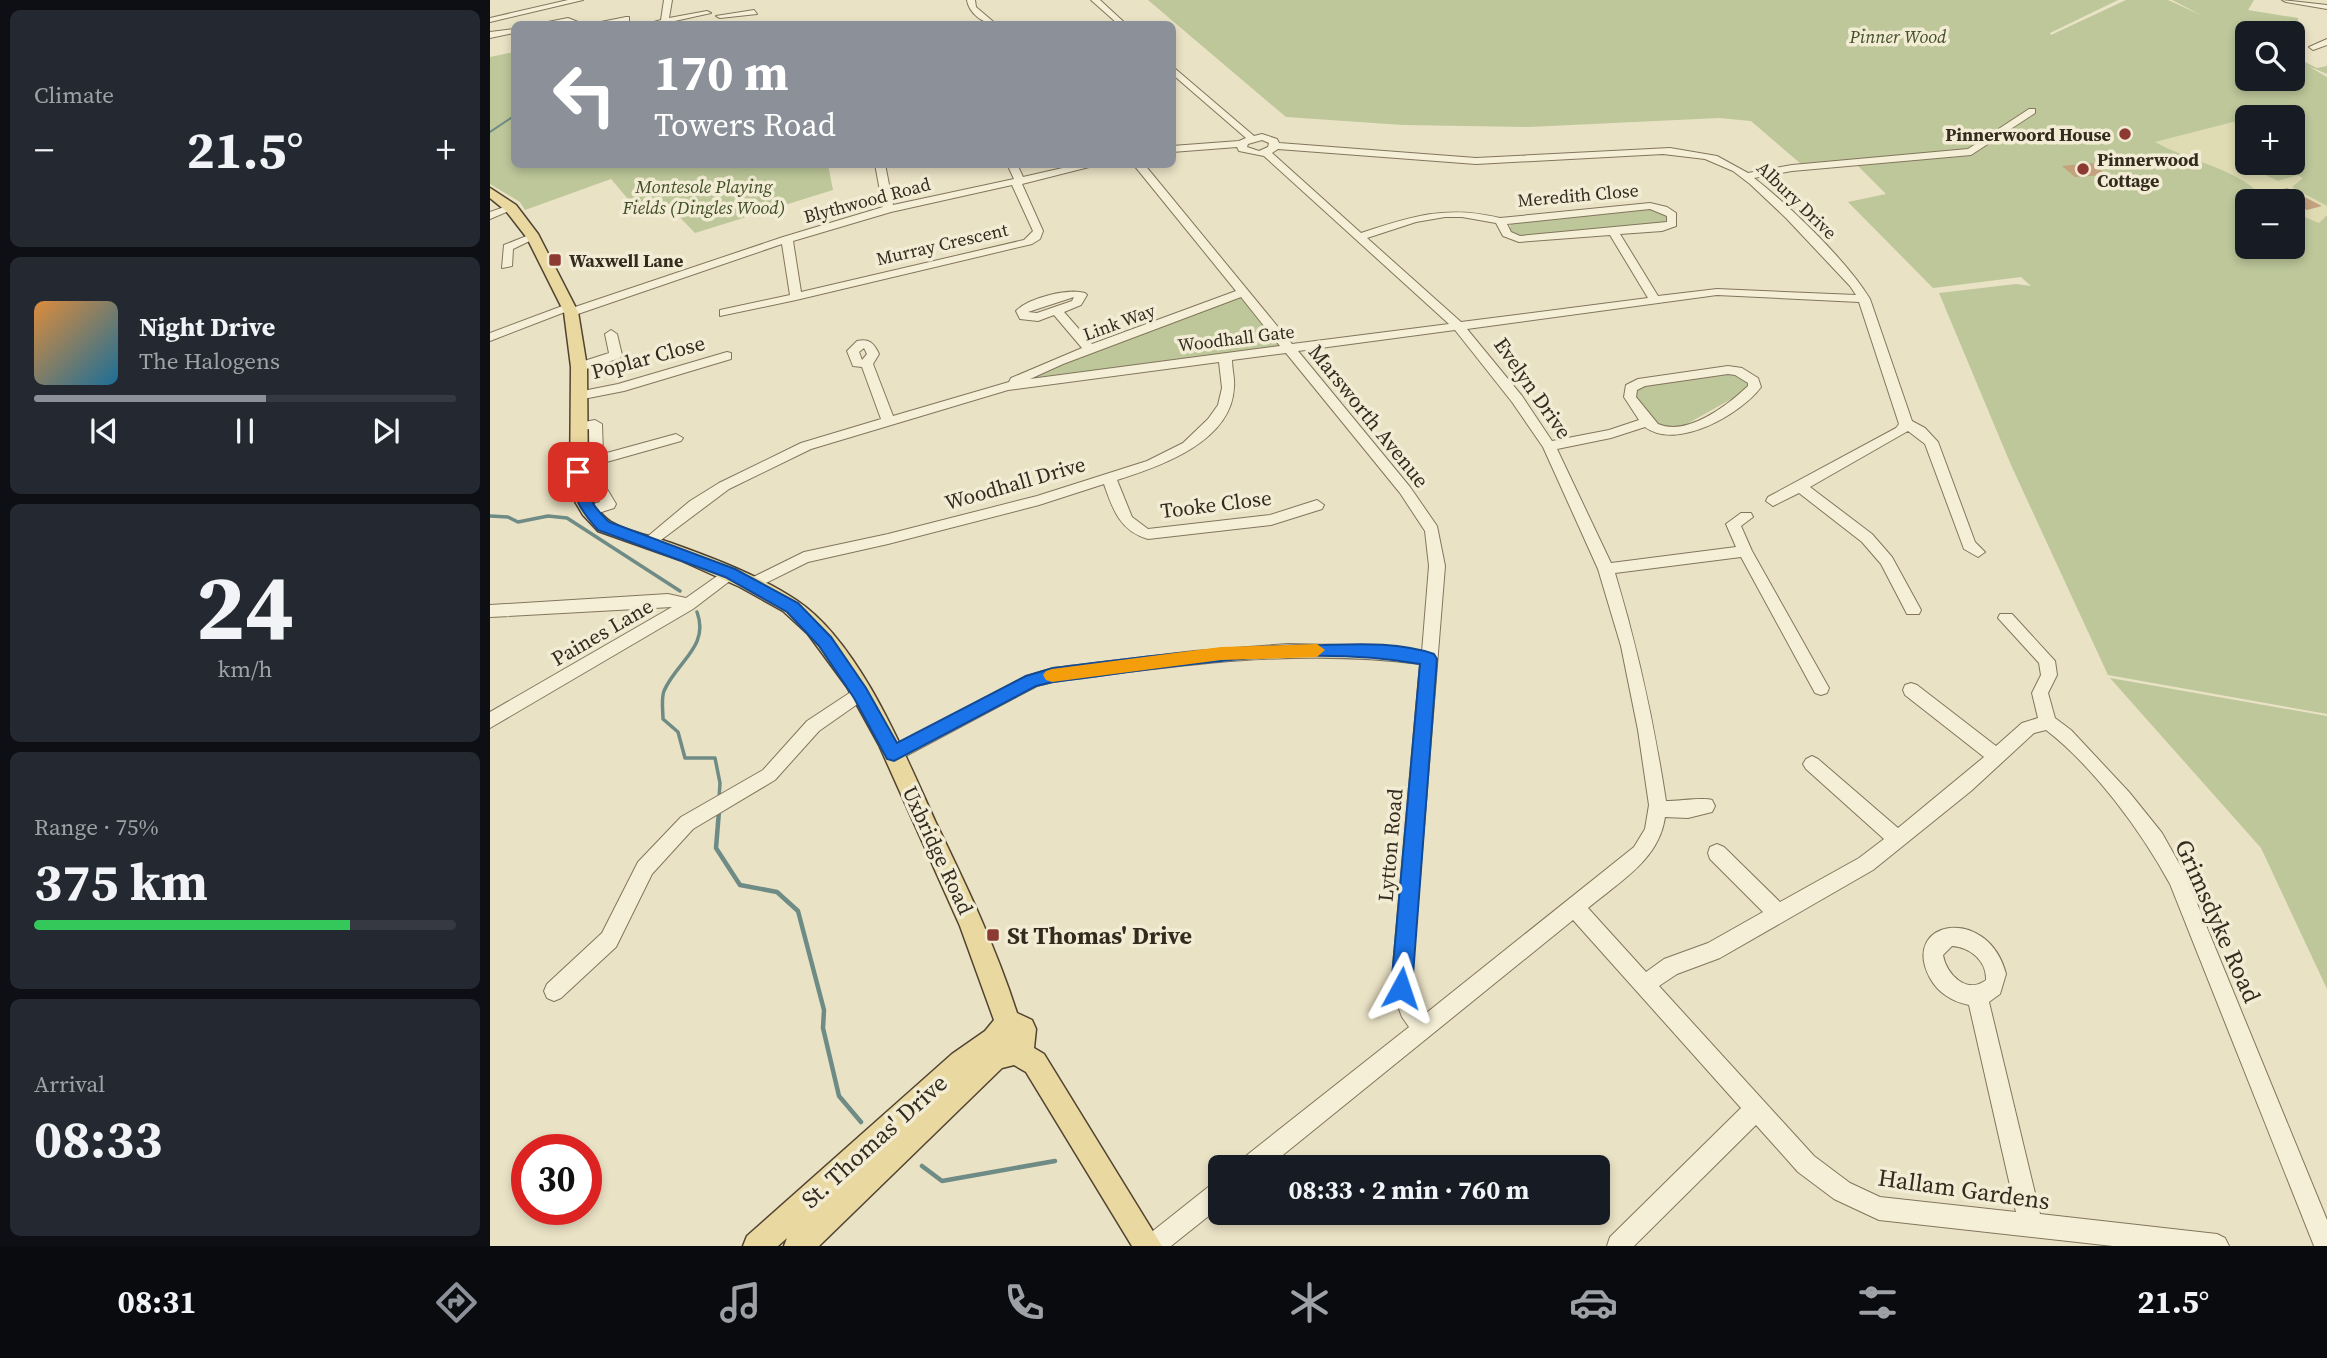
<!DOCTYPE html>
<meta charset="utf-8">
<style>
:root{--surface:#171b24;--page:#242831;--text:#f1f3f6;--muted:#9ea1a6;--line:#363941;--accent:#8c9099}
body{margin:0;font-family:"Source Serif 4",serif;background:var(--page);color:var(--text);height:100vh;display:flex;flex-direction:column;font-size:26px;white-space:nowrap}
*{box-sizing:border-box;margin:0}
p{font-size:23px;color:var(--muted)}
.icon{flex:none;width:38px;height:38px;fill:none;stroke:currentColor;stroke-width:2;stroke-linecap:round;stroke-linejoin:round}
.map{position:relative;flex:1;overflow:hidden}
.details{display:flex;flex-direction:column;gap:10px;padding:10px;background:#0d0f14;width:490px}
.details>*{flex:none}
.guide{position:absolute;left:21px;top:21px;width:665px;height:147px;border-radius:10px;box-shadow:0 4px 10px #0003;background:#8c9099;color:#fff;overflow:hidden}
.fabs{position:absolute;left:1745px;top:21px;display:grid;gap:14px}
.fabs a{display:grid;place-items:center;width:70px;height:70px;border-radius:10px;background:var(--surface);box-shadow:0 4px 10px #0003;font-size:35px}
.speed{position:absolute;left:21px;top:1134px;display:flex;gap:14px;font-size:35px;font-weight:700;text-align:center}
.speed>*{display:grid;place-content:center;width:91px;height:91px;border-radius:50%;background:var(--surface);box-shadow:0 4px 10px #0003;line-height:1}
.speed .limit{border:10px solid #d22;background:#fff;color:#111}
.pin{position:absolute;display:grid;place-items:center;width:60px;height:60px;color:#fff;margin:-30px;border-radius:14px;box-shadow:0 4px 10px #0006}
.me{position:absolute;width:77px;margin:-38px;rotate:5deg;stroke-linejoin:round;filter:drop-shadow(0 0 5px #0008)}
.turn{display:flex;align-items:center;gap:24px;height:147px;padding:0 28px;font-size:32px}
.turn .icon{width:91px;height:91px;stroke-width:2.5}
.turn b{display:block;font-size:49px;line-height:60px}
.big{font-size:52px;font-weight:700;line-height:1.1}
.details .tile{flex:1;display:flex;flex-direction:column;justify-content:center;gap:10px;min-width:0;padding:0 24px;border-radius:10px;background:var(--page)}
.details .dial{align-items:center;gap:0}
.dial b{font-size:91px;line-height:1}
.song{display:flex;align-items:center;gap:21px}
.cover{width:84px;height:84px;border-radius:10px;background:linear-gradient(135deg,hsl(30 70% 55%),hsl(200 70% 35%))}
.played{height:7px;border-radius:4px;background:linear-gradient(90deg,var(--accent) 55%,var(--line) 55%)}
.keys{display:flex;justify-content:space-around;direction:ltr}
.heat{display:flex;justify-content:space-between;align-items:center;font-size:38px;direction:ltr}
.charge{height:10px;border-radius:5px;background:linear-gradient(90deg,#34c759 75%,var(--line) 0)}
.trip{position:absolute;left:718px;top:1155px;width:402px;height:70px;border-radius:10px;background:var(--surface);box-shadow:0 4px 10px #0003;font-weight:700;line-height:70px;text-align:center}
.dock{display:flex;height:112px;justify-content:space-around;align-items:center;background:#090b0e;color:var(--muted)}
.dock .icon{width:49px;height:49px}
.dock .selected{color:var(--accent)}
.dock b{font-size:32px;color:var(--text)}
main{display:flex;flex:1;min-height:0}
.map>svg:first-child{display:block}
.farmland{fill:#dfdcb3}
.green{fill:#bdc79a}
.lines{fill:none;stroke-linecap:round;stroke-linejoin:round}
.stream-far2{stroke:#6e8b86;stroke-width:2}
.stream-far1{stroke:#6e8b86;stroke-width:3.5}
.stream{stroke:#6e8b86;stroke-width:4.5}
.building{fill:#c4a27e}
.minor-casing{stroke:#83755d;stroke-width:2}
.major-casing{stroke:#514331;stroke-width:3}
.minor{fill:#f5efd7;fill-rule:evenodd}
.major{fill:#e9d9a0;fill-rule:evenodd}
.route{fill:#1a73e8;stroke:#114b97;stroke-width:2}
.slow{fill:#f59e0b}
.poi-dot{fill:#8c3a32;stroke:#f2ecd4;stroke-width:2.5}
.labels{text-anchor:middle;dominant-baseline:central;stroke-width:7;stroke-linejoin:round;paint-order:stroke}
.far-park-label{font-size:18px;font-style:italic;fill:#414f28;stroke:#f2ecd4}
.far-poi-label{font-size:18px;font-weight:bold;fill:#342b1f;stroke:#f2ecd4;text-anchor:start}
.far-street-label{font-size:18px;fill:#342b1f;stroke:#f2ecd4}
.street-label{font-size:21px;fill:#342b1f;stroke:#f2ecd4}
.near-street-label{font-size:24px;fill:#342b1f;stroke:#f2ecd4}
.near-poi-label{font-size:24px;font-weight:bold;fill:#342b1f;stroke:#f2ecd4;text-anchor:start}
</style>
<main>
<section class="details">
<div class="tile"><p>Climate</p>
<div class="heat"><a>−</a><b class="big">21.5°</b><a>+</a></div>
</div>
<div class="tile">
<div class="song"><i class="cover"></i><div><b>Night Drive</b><p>The Halogens</p></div></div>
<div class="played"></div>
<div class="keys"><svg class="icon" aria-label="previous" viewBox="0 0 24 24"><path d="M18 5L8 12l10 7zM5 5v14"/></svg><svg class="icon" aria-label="pause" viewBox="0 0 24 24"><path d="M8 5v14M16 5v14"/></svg><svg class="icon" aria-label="next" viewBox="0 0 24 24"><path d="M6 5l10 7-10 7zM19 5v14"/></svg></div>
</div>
<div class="tile dial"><b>24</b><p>km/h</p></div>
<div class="tile"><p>Range · 75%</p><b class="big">375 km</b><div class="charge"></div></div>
<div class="tile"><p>Arrival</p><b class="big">08:33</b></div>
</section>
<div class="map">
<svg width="1837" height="1246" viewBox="0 0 1837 1246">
<rect width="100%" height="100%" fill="#eae2c5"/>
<path class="farmland" d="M1743,122L1757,129V163H1784L1814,178L1803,187L1837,206V215L1829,223L1803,212L1802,201H1778L1664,142Z"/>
<path class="green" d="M658,0H1628L1560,33L1561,35L1636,0H1678L1713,16L1682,0H1764L1758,10L1808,18V23L1780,33H1757V79H1802L1803,56L1827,68L1837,66V74L1818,66L1837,77V206L1802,187L1813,178L1807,175L1788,181L1747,161L1757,158V163H1802V117H1757V129L1743,122L1665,142C1696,159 1733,166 1761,186C1767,191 1772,197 1778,201H1757V247H1802L1803,212L1829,223L1837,215V714L1618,675L1521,465L1449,293L1526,284L1541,286L1531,277L1443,288L1358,202L1396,194L1366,164H1311L1261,121L1229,118L1039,127L913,125L796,117Z
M24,52V164L338,165L343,190L205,233L177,204L149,212L121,179L35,210L30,202L0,184V57Z
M1160,208L1179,216L1178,222L1036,238L1019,230L1021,224L1034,219Z
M754,292L800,348L517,386Z
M1242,372L1256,377L1259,389L1188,429L1169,427L1145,395L1151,386Z
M1620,678L1837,716V989L1771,848Z"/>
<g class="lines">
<path class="stream-far2" d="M0,132L24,116"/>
<path class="stream-far1" d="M0,516L18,517L28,522L58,516L77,518L190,591
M207,612C220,647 186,662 174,691C171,699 173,710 173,719L188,732L195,758H225L230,783L229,799"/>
<path class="stream" d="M229,811L226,848L250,885L287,892L308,911L334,1010L333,1028L349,1096L371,1122
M432,1166L452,1181L565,1161"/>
</g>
<path class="building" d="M1603,163L1616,175L1585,177L1572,166Z
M1797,188L1832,206L1817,210L1783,192Z"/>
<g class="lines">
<defs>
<path id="minor" d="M78,0H93L0,22V18Z
M174,0H182L179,18L217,11L221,13L171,24H157L171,20Z
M477,0H485L486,7L506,24C493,24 479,13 477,0Z
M601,0H610L636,24H628Z
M1792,0L1837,5V9L1796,2Z
M264,10L267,14L230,18L226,16Z
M136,17H139V21L101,24Z
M78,18L93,24H57L58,22Z
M24,29V33L0,38V32Z
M1837,39V45L1823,50L1819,47Z
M682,66L764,136L772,134L787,139L789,143L986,158L1180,148L1227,156L1258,173L1302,165L1478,149L1539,109H1545V113L1481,155L1302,171L1264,178C1300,206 1357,261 1380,299L1422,421L1435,428L1448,442L1485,542L1495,552L1488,557L1474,549L1435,444L1418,431L1320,487L1382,534L1402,557L1431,610L1429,614H1417L1391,564L1372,542L1309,493L1283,506L1276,501L1278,497L1406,428L1409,424L1369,302L1227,295L977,329L1032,396L1062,441L1119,430L1149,420L1134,397L1136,385L1148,379L1238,366L1252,368L1268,378L1271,387C1251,414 1187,451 1155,427L1121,438L1067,449L1121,563L1246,547L1236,524L1251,513H1261L1263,517L1251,526L1262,551L1339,688L1337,693L1331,695L1325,693L1251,557L1125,573C1148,649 1164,723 1176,801C1189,801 1214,797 1222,800L1225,806L1222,812L1198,818L1175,817C1169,860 1129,882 1098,908L1156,972L1174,959L1218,943L1273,912L1220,859L1218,853L1220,847L1227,844L1234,847L1290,902L1369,858L1394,839L1316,769L1313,764L1316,759L1322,756L1328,759L1408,828L1494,757L1415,695L1413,690L1415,685L1421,683L1427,685L1506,746L1532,723L1548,718L1542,693L1551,675L1549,663L1508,618L1510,614H1522L1565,661L1567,675L1558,693L1565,718L1581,730L1639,792L1672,833L1695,874L1837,1220V1246H1824L1680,884C1651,831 1604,767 1556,730L1544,733L1481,791L1383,870L1230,958L1187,974L1169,986L1324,1156L1360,1183L1390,1197L1526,1212L1479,1005C1463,1002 1448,993 1440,978C1409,920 1498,904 1516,974L1510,994L1499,1002L1550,1214L1727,1234L1735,1238L1739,1246H1623L1389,1220L1344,1199L1308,1172L1266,1125L1144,1246H1117L1120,1237L1251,1108L1083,920L778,1167H749L752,1159L919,1027L912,1017L901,988L930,664C807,648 686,665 563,682L547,686L410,759L404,761L398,759L395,754L398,749L536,676L563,668L704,651L798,644L892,646L932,652L939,566L935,531L910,493L796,353L742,360C742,369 745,379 744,387C742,442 669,467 627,480L642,517L658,529L780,515L827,500L834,505L832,509L781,525L658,539C630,531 623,510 614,484L549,505L398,544L318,562L262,590L254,584L257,580L314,552L398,534L547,496L657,461L693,443L718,419L728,405L732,388L729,362L518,390L321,449L239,489L163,546L158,547L151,542L200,501L229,483L311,443L391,419L372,367L363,366L357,351L367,341C379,338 384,343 389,354L383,364L403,416L519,382L521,378L592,348L564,315L548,321L530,319L526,311C538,298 578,288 595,293L597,295L591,305L574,312L602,344L746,291L643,164H654L802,344L959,324L774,156L749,151L747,147L682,152V146L749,141L756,138L682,74ZM772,140L779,143L778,147L769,151L757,147L758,144ZM788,149L986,164L1173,154L1215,159L1243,171L1260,184L1296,218L1360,286L1366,295L1227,289L1168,296L1130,234L1172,231L1186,226V213L1177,207L1160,203L1010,218C957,205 922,216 871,233L782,153ZM1160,209L1177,216V222L1030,236L1021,232L1017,224ZM955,217H972L1006,223L1013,236L1029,242L1120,235L1158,298L971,322L877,238L926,222ZM584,297L582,301L547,313L538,312ZM751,297L790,346L540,379L573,364ZM965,330L1022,402L1053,447L1108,569L1131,646L1148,730L1159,805L1155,829L1144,847L935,1014L927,1004L921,988L955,566L947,526L920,487L808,351ZM374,348L377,354L372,360L369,352ZM1238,374L1245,375L1258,383V386C1238,405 1197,437 1168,424L1146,397L1147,390L1155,386ZM1462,946C1480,947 1497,961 1496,980C1477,995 1456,974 1453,955Z
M385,164H395L403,205L524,179L517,164H527L533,177L590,164H611L532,184L553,231L550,239L542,244L306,300L230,316V310L300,295L292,244L85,315L75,312L0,341V333L75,305L85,307L293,237L393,207ZM522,185L543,231L534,240L311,292L303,241L401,212Z
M17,206L26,208L0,219V212Z
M39,235L48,237L23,249L22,266L12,268L14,245Z
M121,330L127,334L132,355L130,358L93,370H85V364L119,353L115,334Z
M237,352L241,353V359L134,391L88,400L82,396L83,393L128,384Z
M105,420L112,424L113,454L186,434L193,438L191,441L113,463L114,484L126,504L124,508L99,516L94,515L92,511L94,507L110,502L100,484L99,429L88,431L81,427L83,424Z
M240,567L248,573L245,577L203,609L0,728V712L182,607L0,617V605L178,594L196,598Z
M370,686L376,688L378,693L376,698L329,731L285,780L203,829L162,874L126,947L71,998L64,1001L57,998L54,991L57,984L112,933L148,862L191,817L273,770L317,721Z
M730,1181V1207L681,1246H650L654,1238L722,1184Z"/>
<path id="major" d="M0,188L26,205L48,234L88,312L97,367L98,493C103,503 110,515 121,522C138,532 162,536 181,543C223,558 268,575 306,600C370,642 415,755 446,823C476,885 506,947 527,1013L542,1020L546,1029L544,1048L554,1054L672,1246H642L536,1072L524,1065L512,1068L329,1246H294L297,1238L288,1246H253L257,1236L462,1054L495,1031L504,1020L470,926L389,745L357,687L318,634L293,611L250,587L190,560L108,531L93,515L80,493L81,367L74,312L37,238L16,211L0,198Z"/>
</defs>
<use href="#minor" class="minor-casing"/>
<use href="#major" class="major-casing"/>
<use href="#minor" class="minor"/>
<use href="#major" class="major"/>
</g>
<path class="route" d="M88,467L95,472C96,495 102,506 119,522L245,569L308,603L341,637L376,688L407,743L536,676L563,668C653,657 742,645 833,645C870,644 909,642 944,654L947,659L922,988L918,995L911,998L904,995L901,988L930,664C812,643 681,667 563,682L546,686L404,761L397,759L364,698L329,646L297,612L235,577L108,530C91,511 82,497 81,472Z"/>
<path class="slow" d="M827,644L835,650L827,657L731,660L562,682L556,680L553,675L556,671L562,669L731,647Z"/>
<g class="poi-dot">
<circle cx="1635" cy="134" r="7"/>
<circle cx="1593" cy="169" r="7"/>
<rect x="58" y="253" width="14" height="14" rx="3.5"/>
<rect x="496" y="928" width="14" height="14" rx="3.5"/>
</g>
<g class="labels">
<g class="far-park-label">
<text x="1408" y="36">Pinner Wood</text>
<text x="214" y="186">Montesole Playing<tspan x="214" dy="21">Fields (Dingles Wood)</tspan></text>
</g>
<g class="far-poi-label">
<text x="1621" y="134" text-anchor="end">Pinnerwoord House</text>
<text x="1607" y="159">Pinnerwood<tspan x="1607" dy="21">Cottage</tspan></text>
<text x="79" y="260">Waxwell Lane</text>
</g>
<g class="far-street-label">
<text transform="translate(1088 195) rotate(-5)">Meredith Close</text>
<text transform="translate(377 200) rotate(-15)">Blythwood Road</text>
<text transform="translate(1307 200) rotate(44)">Albury Drive</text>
<text transform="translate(452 244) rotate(-13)">Murray Crescent</text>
<text transform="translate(629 322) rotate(-20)">Link Way</text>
<text transform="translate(746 338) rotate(-7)">Woodhall Gate</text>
</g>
<g class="street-label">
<text transform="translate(158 357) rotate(-15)">Poplar Close</text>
<text transform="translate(1043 388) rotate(55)">Evelyn Drive</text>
<text transform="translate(879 416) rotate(51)">Marsworth Avenue</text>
<text transform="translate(525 483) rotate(-16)">Woodhall Drive</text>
<text transform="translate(726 504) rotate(-7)">Tooke Close</text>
<text transform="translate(112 632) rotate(-30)">Paines Lane</text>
<text transform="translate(900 845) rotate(-85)">Lytton Road</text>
<text transform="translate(448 850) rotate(65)">Uxbridge Road</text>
</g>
<g class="near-street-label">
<text transform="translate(1728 921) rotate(66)">Grimsdyke Road</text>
<text transform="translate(384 1141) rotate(-42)">St. Thomas' Drive</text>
<text transform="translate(1474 1189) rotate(8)">Hallam Gardens</text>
</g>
<g class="near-poi-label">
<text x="517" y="935">St Thomas' Drive</text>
</g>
</g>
</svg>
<div class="fabs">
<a><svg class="icon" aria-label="search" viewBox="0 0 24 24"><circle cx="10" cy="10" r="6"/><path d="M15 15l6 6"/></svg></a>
<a>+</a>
<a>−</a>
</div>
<div class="speed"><div class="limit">30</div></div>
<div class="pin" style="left:88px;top:472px;background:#d93025"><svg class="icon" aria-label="arrive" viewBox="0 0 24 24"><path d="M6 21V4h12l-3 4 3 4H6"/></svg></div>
<svg class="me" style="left:911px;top:988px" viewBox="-20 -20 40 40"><path d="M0-17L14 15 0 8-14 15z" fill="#1a73e8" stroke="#fff" stroke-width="4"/></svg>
<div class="trip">08:33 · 2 min · 760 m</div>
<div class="guide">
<div class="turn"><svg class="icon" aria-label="left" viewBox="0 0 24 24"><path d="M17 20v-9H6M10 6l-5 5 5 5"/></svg><div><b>170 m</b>Towers Road</div></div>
</div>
</div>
</main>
<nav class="dock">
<b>08:31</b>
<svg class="icon selected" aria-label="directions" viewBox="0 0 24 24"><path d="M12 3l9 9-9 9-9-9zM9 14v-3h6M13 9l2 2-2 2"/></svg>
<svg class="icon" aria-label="music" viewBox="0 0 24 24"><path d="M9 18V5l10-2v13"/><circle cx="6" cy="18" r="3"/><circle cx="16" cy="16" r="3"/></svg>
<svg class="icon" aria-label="phone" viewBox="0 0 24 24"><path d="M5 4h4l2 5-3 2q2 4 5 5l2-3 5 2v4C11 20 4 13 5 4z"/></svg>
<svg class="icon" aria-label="climate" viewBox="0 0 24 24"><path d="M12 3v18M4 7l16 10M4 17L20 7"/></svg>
<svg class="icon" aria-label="car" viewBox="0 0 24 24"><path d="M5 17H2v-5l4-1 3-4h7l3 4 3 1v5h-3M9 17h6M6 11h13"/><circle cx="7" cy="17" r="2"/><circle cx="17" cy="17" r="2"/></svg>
<svg class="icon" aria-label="filters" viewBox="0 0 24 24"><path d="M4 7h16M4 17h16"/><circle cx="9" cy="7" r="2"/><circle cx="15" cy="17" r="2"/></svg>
<b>21.5°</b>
</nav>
